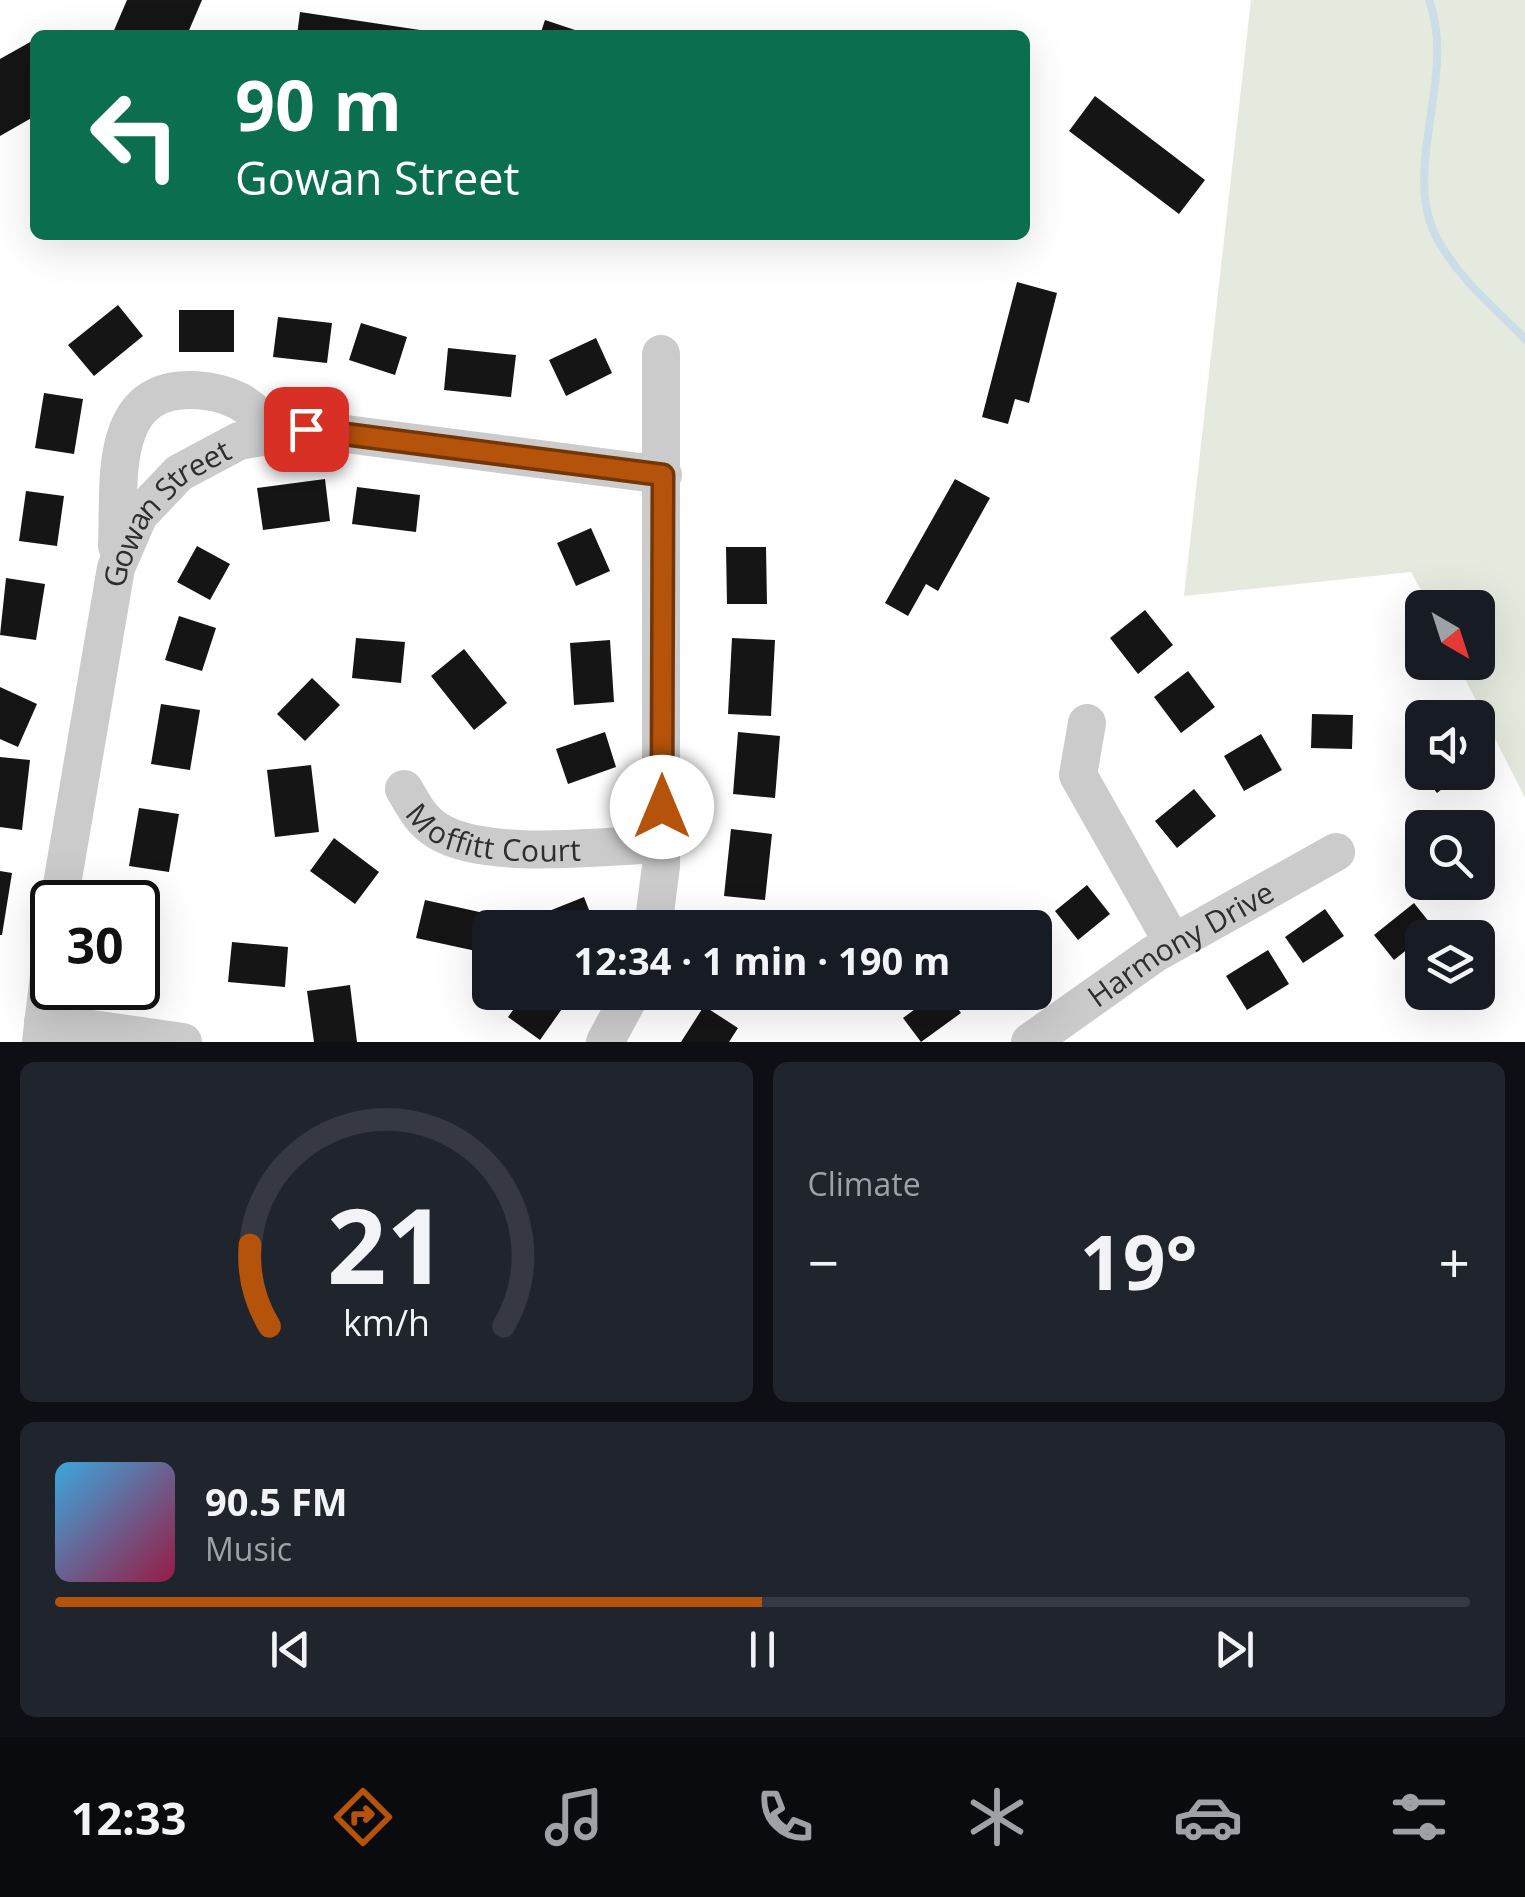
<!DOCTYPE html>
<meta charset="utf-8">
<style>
:root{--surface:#171b24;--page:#20242c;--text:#f1f3f6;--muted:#9ea1a6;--line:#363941;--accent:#b45309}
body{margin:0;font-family:"Open Sans",sans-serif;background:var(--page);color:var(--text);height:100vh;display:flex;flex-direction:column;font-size:38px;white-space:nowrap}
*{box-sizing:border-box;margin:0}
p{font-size:32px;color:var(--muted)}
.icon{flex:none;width:55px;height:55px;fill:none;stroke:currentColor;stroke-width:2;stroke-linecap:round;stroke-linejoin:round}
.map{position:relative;height:1042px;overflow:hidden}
.side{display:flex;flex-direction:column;gap:20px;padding:20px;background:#0d0f14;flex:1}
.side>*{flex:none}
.top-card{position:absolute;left:30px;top:30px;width:1000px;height:210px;border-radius:15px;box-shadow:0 10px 40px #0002;background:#0b6e4f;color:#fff;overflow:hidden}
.needle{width:65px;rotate:141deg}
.controls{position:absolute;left:1405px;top:590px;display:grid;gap:20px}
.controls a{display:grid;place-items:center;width:90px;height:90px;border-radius:15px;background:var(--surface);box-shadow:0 10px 40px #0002;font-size:50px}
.speed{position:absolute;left:30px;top:880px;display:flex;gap:20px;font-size:50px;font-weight:700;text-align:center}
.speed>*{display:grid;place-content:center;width:130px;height:130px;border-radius:50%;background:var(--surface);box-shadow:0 10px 40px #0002;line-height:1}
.speed .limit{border:5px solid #111;border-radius:15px;background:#fff;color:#111}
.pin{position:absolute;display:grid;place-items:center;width:85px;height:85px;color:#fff;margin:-42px;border-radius:20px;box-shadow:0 5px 15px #0006}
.me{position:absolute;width:110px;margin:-55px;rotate:0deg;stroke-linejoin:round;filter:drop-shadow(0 0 8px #0008)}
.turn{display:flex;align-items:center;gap:35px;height:210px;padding:0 40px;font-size:45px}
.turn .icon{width:130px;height:130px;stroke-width:2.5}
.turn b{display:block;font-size:70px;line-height:85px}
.big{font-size:75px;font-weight:700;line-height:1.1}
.side .widget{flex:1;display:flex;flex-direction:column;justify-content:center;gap:15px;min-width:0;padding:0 35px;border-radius:15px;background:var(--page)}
.side .dial{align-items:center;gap:0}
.dial svg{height:260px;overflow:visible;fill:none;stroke:var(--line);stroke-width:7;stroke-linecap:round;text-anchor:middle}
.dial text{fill:var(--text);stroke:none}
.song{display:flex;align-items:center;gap:30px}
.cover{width:120px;height:120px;border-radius:15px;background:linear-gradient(135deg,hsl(200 70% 55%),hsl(340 70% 35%))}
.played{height:10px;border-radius:5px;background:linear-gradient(90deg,var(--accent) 50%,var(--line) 50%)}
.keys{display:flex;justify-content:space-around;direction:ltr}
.heat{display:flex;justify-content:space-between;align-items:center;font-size:55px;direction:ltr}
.side .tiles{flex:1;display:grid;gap:20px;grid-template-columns:1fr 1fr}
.widget:last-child{grid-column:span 2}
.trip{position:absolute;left:472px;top:910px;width:580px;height:100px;border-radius:15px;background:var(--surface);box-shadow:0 10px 40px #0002;font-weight:700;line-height:100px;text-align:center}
.dock{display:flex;height:160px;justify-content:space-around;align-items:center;background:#090b0e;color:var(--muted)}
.dock .icon{width:70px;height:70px}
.dock .active{color:var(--accent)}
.dock b{font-size:45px;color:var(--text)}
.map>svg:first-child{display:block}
.green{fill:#e4eadd}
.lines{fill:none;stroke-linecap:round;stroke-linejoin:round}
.stream{stroke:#cbdde8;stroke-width:8}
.building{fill:#151515}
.minor{stroke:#cbcbcb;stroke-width:38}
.route-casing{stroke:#753606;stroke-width:25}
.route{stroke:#b45309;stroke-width:18}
.labels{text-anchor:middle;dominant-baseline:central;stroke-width:10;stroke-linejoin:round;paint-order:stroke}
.street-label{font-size:30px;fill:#2e2e2e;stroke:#fff}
</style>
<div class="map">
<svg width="1525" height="1042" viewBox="0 0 1525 1042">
<rect width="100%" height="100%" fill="#fff"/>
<path class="green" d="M1251,0H1525V798L1457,663L1478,662V608L1430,607L1411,572L1184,596Z"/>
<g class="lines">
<path class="stream" d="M1429,0C1458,78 1398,172 1439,242C1463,283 1493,306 1525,339"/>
</g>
<path class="building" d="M127,0H202L187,35H112Z
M300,12L440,33L439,35H297Z
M545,20L587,34V35H540Z
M32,41L35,116L0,136V59Z
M1095,96L1205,180L1179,214L1069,131Z
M1017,282L1057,293L1029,403L1015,399L1008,424L982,417Z
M118,305L143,336L94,376L68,345Z
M179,310H234V352H179Z
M278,317L332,323L327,363L273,357Z
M361,323L407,337L395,375L349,360Z
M596,338L612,373L566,396L549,360Z
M448,348L516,355L511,397L444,390Z
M44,393L83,399L74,454L35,448Z
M325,479L330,521L263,530L257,488Z
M955,479L990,498L938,591L926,584L908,616L885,603Z
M357,487L420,495L416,532L352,524Z
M26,491L64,496L57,546L19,541Z
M591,528L610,571L576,586L557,543Z
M197,546L230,564L210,600L177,582Z
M726,547H766L767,604H727Z
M6,578L45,584L36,640L0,635Z
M1145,610L1173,645L1138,674L1110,638Z
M179,616L216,628L202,671L165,660Z
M356,638L405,642L401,683L352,678Z
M732,638L775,640L771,716L728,714Z
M610,640L614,702L574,705L570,643Z
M464,649L507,703L474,730L431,676Z
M1188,671L1215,707L1181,733L1154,697Z
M312,678L340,705L305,741L277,714Z
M0,687L37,704L18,747L0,739Z
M161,704L200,710L190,770L151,764Z
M1312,714L1353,715L1352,749L1311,748Z
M605,732L616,767L568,784L556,749Z
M738,732L780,736L775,798L733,794Z
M1261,734L1282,770L1244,791L1224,756Z
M1422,749V772H1463L1437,793L1410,759Z
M0,757L30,760L22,830L0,827Z
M311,765L319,832L275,837L267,770Z
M1194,789L1216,816L1177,848L1155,821Z
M139,808L179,814L169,872L129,866Z
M731,829L772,834L765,900L724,896Z
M334,838L379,872L355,904L310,871Z
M0,871L12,873L2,935H0Z
M1087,885L1110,914L1078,940L1055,911Z
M584,897L596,928H555L549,911Z
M425,900L484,913L476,951L416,938Z
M1414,903L1434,928L1394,960L1374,935Z
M1325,909L1344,936L1303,963L1285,937Z
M722,916L758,920V928H720Z
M232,942L288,947L285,987L228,982Z
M1268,950L1289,984L1247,1010L1226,976Z
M350,985L357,1042H314L307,991Z
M526,992L571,996L540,1040L508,1017Z
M938,992H946L961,1013L921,1042L903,1018Z
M704,1006L738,1028L729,1042H681Z"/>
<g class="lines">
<g class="minor">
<path d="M117,546C120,483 106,387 194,390C231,392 251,404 273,432"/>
<path d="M1087,723L1078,775L1173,943"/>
<path id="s1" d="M404,789C414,806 421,821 438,831C487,861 604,846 661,844"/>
<path id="s2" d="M59,902L116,568L139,515L179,473L239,441L307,429L663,475"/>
<path d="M653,928L661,866V354"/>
<path d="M43,1022L183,1042"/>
<path d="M41,1042L52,950"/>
<path d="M605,1042L632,992"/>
<path id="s3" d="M1030,1042L1154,954L1336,852"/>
</g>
</g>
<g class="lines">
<defs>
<path id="route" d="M306,429L663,475L662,807"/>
</defs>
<use href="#route" class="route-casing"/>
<use href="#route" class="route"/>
</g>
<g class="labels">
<g class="street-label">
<text stroke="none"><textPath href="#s2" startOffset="415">Gowan Street</textPath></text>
<text stroke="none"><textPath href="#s1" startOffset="110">Moffitt Court</textPath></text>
<text stroke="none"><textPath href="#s3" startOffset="180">Harmony Drive</textPath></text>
</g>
</g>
</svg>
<div class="controls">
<a><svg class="needle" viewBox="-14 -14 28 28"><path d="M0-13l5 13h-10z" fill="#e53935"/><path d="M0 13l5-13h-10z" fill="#9ea1a6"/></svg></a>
<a><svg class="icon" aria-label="sound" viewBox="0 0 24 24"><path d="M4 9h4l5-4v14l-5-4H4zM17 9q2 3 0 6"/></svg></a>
<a><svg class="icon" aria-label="search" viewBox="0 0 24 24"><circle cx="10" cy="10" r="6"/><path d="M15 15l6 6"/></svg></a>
<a><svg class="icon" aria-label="layers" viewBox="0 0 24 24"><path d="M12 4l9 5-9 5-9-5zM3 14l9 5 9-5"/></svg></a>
</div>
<div class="speed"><div class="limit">30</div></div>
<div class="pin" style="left:306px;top:429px;background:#d93025"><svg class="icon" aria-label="arrive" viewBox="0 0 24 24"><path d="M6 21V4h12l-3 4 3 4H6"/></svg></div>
<svg class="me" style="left:662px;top:807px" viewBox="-20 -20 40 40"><circle r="19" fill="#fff"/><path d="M0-13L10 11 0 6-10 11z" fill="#b45309"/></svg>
<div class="trip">12:34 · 1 min · 190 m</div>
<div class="top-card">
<div class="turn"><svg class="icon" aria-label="left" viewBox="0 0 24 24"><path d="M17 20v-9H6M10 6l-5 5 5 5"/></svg><div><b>90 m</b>Gowan Street</div></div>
</div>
</div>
<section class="side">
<div class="tiles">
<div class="widget dial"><svg viewBox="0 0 100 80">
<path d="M14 69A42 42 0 1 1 86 69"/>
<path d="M14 69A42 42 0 0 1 8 44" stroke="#b45309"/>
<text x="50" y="56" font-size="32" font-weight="700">21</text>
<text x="50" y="72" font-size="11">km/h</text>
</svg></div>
<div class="widget"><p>Climate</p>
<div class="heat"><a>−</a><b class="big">19°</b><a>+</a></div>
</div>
<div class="widget">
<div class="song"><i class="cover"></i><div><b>90.5 FM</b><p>Music</p></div></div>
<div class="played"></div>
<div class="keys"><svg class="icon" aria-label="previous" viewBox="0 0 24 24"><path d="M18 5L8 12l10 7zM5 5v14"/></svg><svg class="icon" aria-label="pause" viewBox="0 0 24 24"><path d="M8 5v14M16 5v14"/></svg><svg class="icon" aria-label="next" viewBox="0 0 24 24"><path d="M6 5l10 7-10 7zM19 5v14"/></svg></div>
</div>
</div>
</section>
<nav class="dock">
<b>12:33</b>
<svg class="icon active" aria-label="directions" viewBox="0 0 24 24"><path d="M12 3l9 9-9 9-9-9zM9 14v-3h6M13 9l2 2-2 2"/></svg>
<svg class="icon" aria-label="music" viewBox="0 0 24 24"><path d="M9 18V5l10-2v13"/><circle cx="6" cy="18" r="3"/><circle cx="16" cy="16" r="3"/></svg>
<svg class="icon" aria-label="phone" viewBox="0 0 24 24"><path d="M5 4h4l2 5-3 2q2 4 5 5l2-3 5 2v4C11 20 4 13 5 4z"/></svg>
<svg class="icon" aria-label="climate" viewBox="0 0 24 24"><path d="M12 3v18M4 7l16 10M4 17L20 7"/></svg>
<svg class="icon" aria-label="car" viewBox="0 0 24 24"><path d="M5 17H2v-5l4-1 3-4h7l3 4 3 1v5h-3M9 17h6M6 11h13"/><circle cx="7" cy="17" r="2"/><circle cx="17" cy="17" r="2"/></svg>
<svg class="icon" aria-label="filters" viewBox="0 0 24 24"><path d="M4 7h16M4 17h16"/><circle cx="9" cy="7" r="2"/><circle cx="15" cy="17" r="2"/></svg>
</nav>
